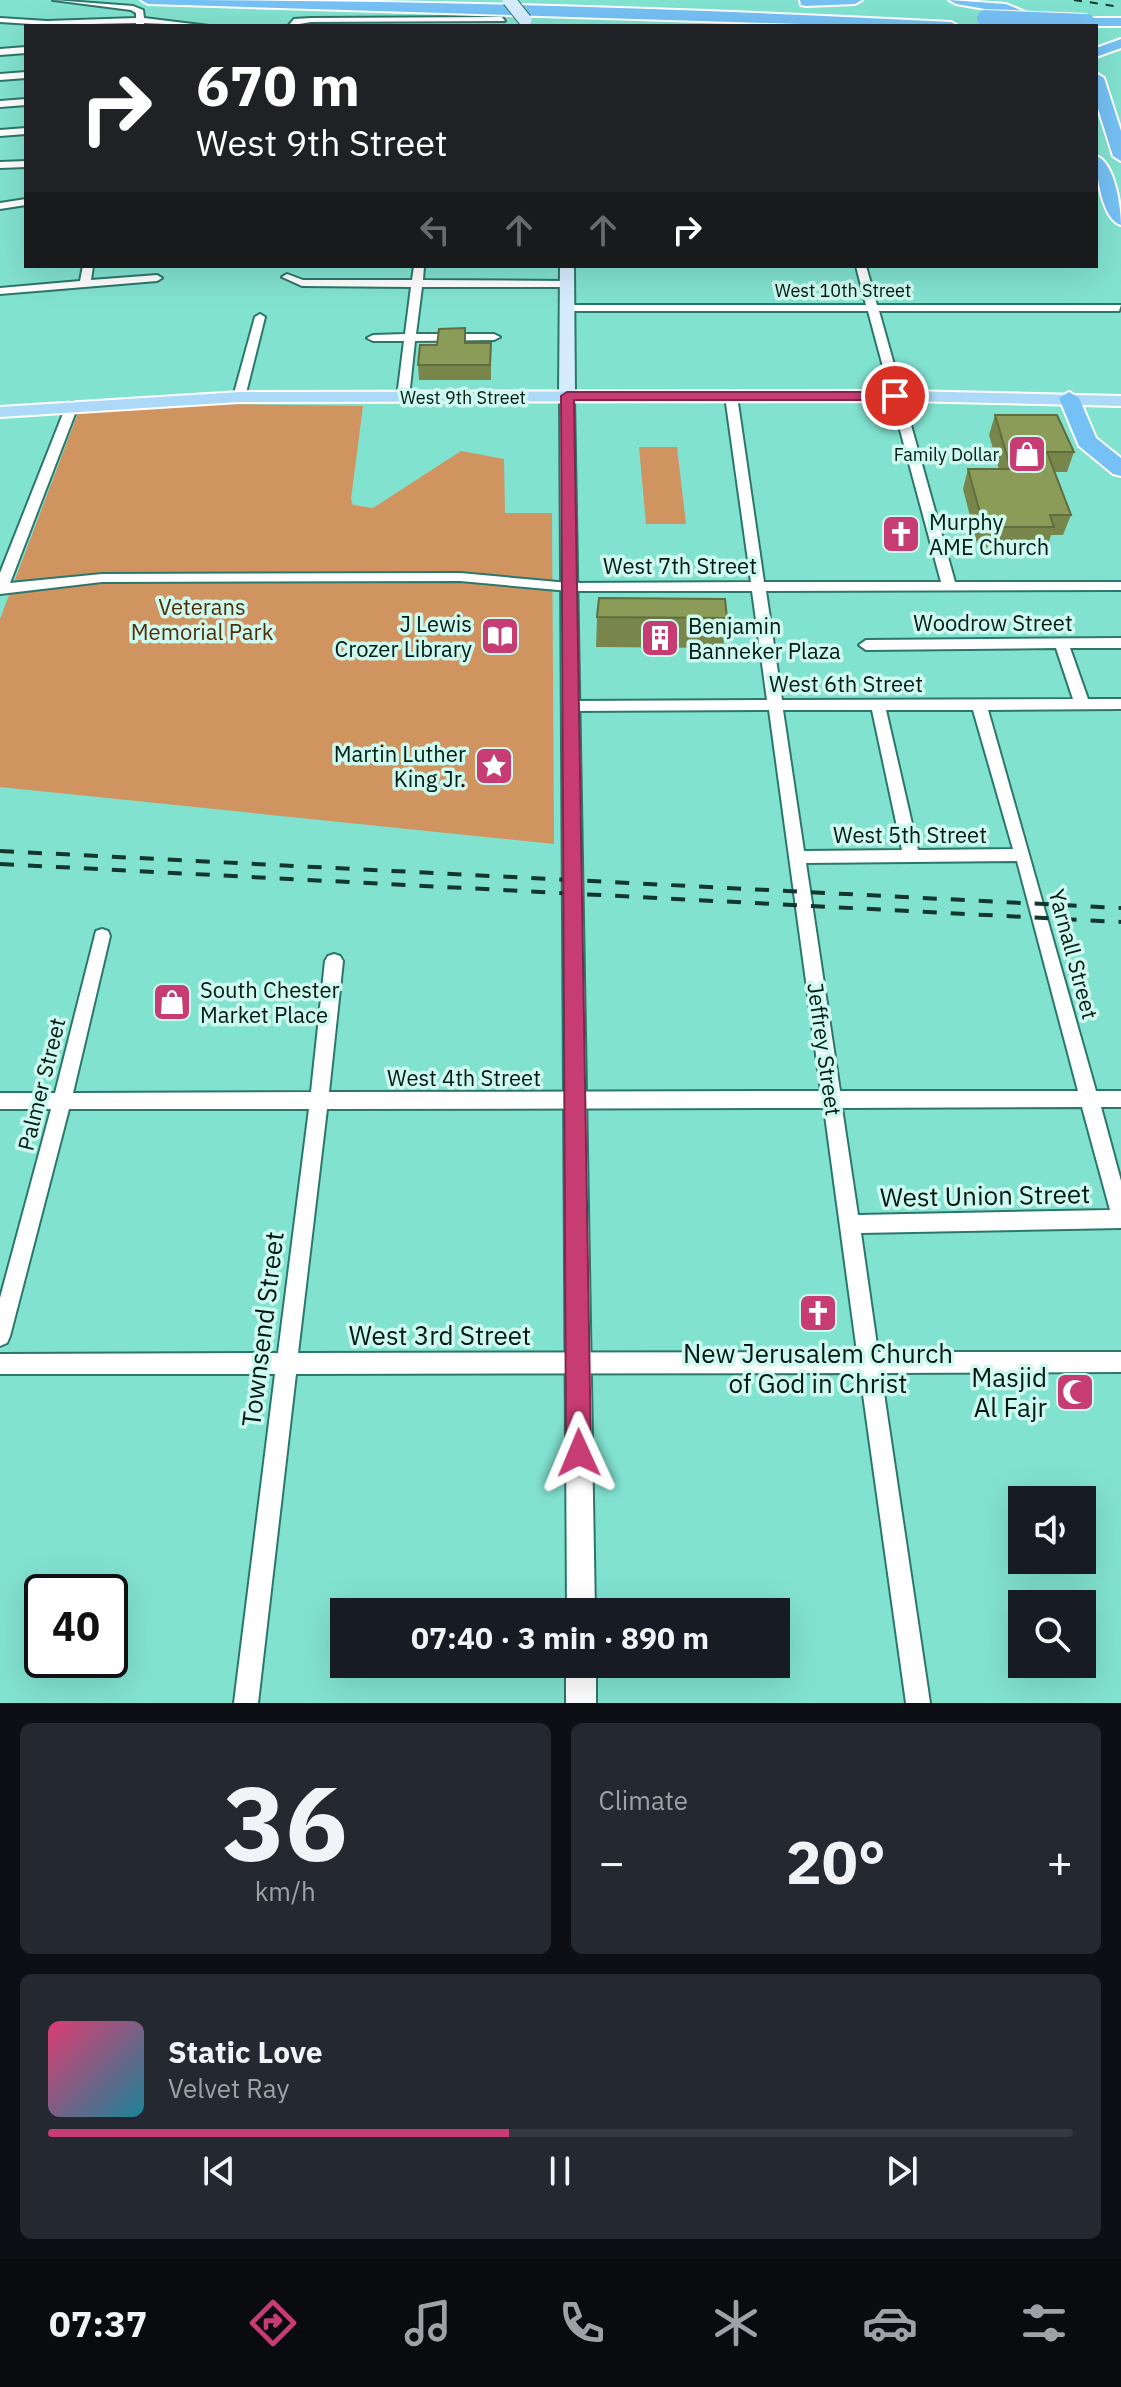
<!DOCTYPE html>
<meta charset="utf-8">
<style>
:root{--surface:#171b24;--page:#242831;--text:#f1f3f6;--muted:#9ea1a6;--line:#363941;--accent:#c73c73}
body{margin:0;font-family:"IBM Plex Sans",sans-serif;background:var(--page);color:var(--text);height:100vh;display:flex;flex-direction:column;font-size:30px;white-space:nowrap}
*{box-sizing:border-box;margin:0}
p{font-size:26px;color:var(--muted)}
.icon{flex:none;width:44px;height:44px;fill:none;stroke:currentColor;stroke-width:2;stroke-linecap:round;stroke-linejoin:round}
.map{position:relative;height:1703px;overflow:hidden}
.sheet{display:flex;flex-direction:column;gap:20px;padding:20px;background:#0d0f14;flex:1}
.sheet>*{flex:none}
.banner{position:absolute;left:24px;top:24px;width:1074px;height:244px;border-radius:0px;box-shadow:0 8px 32px #0002;background:#202124;color:#fff;overflow:hidden}
.buttons{position:absolute;left:1008px;top:1486px;display:grid;gap:16px}
.buttons a{display:grid;place-items:center;width:88px;height:88px;border-radius:0px;background:var(--surface);box-shadow:0 8px 32px #0002;font-size:40px}
.speed{position:absolute;left:24px;top:1574px;display:flex;gap:16px;font-size:40px;font-weight:700;text-align:center}
.speed>*{display:grid;place-content:center;width:104px;height:104px;border-radius:50%;background:var(--surface);box-shadow:0 8px 32px #0002;line-height:1}
.speed .limit{border:4px solid #111;border-radius:12px;background:#fff;color:#111}
.pin{position:absolute;display:grid;place-items:center;width:68px;height:68px;color:#fff;margin:-34px;border:4px solid #fff;border-radius:50%;box-shadow:0 2px 8px #0007}
.me{position:absolute;width:88px;margin:-44px;rotate:359deg;stroke-linejoin:round;filter:drop-shadow(0 0 6px #0008)}
.turn{display:flex;align-items:center;gap:28px;height:168px;padding:0 40px;font-size:36px}
.turn .icon{width:104px;height:104px;stroke-width:2.5}
.turn b{display:block;font-size:56px;line-height:68px}
.lanes{display:flex;align-items:center;height:76px;padding:0 40px;background:#0003;justify-content:center;gap:40px;direction:ltr}
.lanes .off{opacity:.35}
.big{font-size:60px;font-weight:700;line-height:1.1}
.sheet .card{flex:1;display:flex;flex-direction:column;justify-content:center;gap:12px;min-width:0;padding:0 28px;border-radius:12px;background:var(--page)}
.sheet .dial{align-items:center;gap:0}
.dial b{font-size:104px;line-height:1}
.song{display:flex;align-items:center;gap:24px}
.cover{width:96px;height:96px;border-radius:12px;background:linear-gradient(135deg,hsl(340 70% 55%),hsl(190 70% 35%))}
.played{height:8px;border-radius:4px;background:linear-gradient(90deg,var(--accent) 45%,var(--line) 45%)}
.keys{display:flex;justify-content:space-around;direction:ltr}
.heat{display:flex;justify-content:space-between;align-items:center;font-size:44px;direction:ltr}
.sheet .tiles{flex:1;display:grid;gap:20px;grid-template-columns:1fr 1fr}
.card:last-child{grid-column:span 2}
.trip{position:absolute;left:330px;top:1598px;width:460px;height:80px;border-radius:0px;background:var(--surface);box-shadow:0 8px 32px #0002;font-weight:700;line-height:80px;text-align:center}
.tabs{display:flex;height:128px;justify-content:space-around;align-items:center;background:#090b0e;color:var(--muted)}
.tabs .icon{width:56px;height:56px}
.tabs .on{color:var(--accent)}
.tabs b{font-size:36px;color:var(--text)}
.map>svg:first-child{display:block}
.green{fill:#d09461}
.lines{fill:none;stroke-linecap:round;stroke-linejoin:round}
.minor-casing{stroke:#2c776b;stroke-width:4}
.tertiary-casing{stroke:#2c776b;stroke-width:4}
.secondary-casing{stroke:#2c776b;stroke-width:4}
.primary-casing{stroke:#fff;stroke-width:4}
.motorway-casing{stroke:#fff;stroke-width:4}
.minor{fill:#fff;fill-rule:evenodd}
.tertiary{fill:#fff;fill-rule:evenodd}
.secondary{fill:#d6ecfc;fill-rule:evenodd}
.primary{fill:#acd9f8;fill-rule:evenodd}
.motorway{fill:#75c0f4;fill-rule:evenodd}
.rail-far1{stroke:#13362f;stroke-width:2;stroke-dasharray:8 8;stroke-linecap:butt}
.rail{stroke:#13362f;stroke-width:4;stroke-dasharray:14 14;stroke-linecap:butt}
.secondary-bridge-casing{stroke:#2c776b;stroke-width:15;stroke-linecap:butt}
.motorway-bridge-casing{stroke:#fff;stroke-width:18;stroke-linecap:butt}
.secondary-bridge{stroke:#d6ecfc;stroke-width:13}
.motorway-bridge{stroke:#75c0f4;stroke-width:16}
.wall{fill:#78864c}
.building{fill:#8b9c58;stroke:#616d3e;stroke-width:2}
.route{fill:#c73c73;stroke:#81274b;stroke-width:2}
.labels{text-anchor:middle;dominant-baseline:central;stroke-width:7;stroke-linejoin:round;paint-order:stroke}
.far-street-label{font-size:18px;fill:#001813;stroke:#cdf9ef}
.far-poi-label{font-size:18px;fill:#001813;stroke:#cdf9ef;text-anchor:end}
.poi-label{font-size:22px;fill:#001813;stroke:#cdf9ef;text-anchor:start}
.street-label{font-size:22px;fill:#001813;stroke:#cdf9ef}
.park-label{font-size:22px;fill:#512d07;stroke:#cdf9ef}
.near-street-label{font-size:26px;fill:#001813;stroke:#cdf9ef}
.near-poi-label{font-size:26px;fill:#001813;stroke:#cdf9ef}
</style>
<div class="map">
<svg width="1121" height="1703" viewBox="0 0 1121 1703">
<rect width="100%" height="100%" fill="#82e2d0"/>
<path class="green" d="M222,404L363,406L351,499L353,505L373,508L461,451L504,459L505,513H552L554,844L0,787V619L78,413Z
M639,447H677L686,524H646Z"/>
<g class="lines">
<defs>
<path id="minor" d="M53,0L133,6L143,10L144,18L209,26L144,23V26H136V23L47,25L0,22V18L47,21L136,18V13L131,10Z
M502,17L505,21L311,22L288,26L294,19L311,18Z
M26,47V53L0,55V49Z
M26,72V78L0,80V74Z
M26,99V105L0,107V101Z
M26,128V134L0,136V130Z
M26,161V167L0,168V162Z
M26,199V205L0,209V203Z
M83,266H93L91,280L157,275L162,278L157,281L0,294V288L80,281Z
M414,266H424L423,280L566,281L571,284L566,287H422L416,334H494L500,337L494,340L415,341L409,397L403,401L397,397L404,341H373L367,338L373,335L405,334L411,287L302,286L282,277L287,274L303,280H412Z
M856,266H866L877,305H1121L1119,311H879L955,582H1121V590L766,591L782,700L1073,699L1056,648L866,650L859,645L866,640L1121,638V648H1070L1088,699H1121V709L988,710L1096,1091H1121V1107H1101L1121,1181V1228L861,1233L878,1352H1121V1372L881,1373L930,1703H906L860,1373L296,1374L258,1703H234L275,1374H0V1354L278,1353L309,1109H69L10,1336L7,1343L0,1346V1298L51,1109H0V1093H55L96,931L102,929L108,931L110,936L73,1093L311,1092L325,961L328,956L334,954L340,956L343,961L329,1092L821,1091L769,710L571,711L564,706L571,701L767,700L752,591H569L460,581L102,582L0,594V573L66,406L72,402L78,406L10,583L102,574L460,573L569,583L751,582L725,396L731,392L737,396L764,582H941L868,311H566L561,308L566,305H866ZM783,710H872L902,850L804,851ZM886,710H973L1013,849L918,850ZM1017,861L1078,1091H840L806,863ZM1082,1107L1110,1210L858,1215L842,1108ZM824,1108L857,1352L298,1353L327,1109Z
M260,314L265,317L245,397L235,399L233,397L255,317Z"/>
<path id="tertiary" d="M567,392L574,396L595,1612H567L560,396Z
M566,1664H596V1703H566Z"/>
<path id="secondary" d="M560,266H574L575,396L567,401L559,396Z"/>
<path id="primary" d="M906,391L1121,396V406L906,401L239,402L0,417V407L239,392Z"/>
<path id="motorway" d="M141,0C411,0 681,8 951,22L958,26H865L148,4Z
M800,0H862L855,4L806,6L801,5Z
M949,0L1006,4L1059,26H1039L1003,12L956,4Z
M1121,18V26H1086L1080,22L1087,18Z
M1121,39V48L1096,57V48Z
M1096,73L1104,78L1121,131V161L1113,156L1096,102Z
M1096,156C1115,162 1121,208 1121,225C1102,220 1096,173 1096,156Z
M1069,392L1079,398L1096,438L1121,458V476L1113,474L1079,446L1059,398Z"/>
</defs>
<use href="#minor" class="minor-casing"/>
<use href="#tertiary" class="tertiary-casing"/>
<use href="#secondary" class="secondary-casing"/>
<use href="#primary" class="primary-casing"/>
<use href="#motorway" class="motorway-casing"/>
<use href="#minor" class="minor"/>
<use href="#tertiary" class="tertiary"/>
<use href="#secondary" class="secondary"/>
<use href="#primary" class="primary"/>
<use href="#motorway" class="motorway"/>
<path class="rail-far1" d="M1074,0L1121,7"/>
<path class="rail" d="M0,851L1121,908
M0,864L1121,922"/>
<defs>
<path id="secondary-bridge" d="M509,0L525,20"/>
<path id="motorway-bridge" d="M985,18L1087,22"/>
</defs>
<use href="#secondary-bridge" class="secondary-bridge-casing"/>
<use href="#motorway-bridge" class="motorway-bridge-casing"/>
<use href="#secondary-bridge" class="secondary-bridge"/>
<use href="#motorway-bridge" class="motorway-bridge"/>
</g>
<path class="wall" d="M466,343H491V380H419L418,365L437,345Z
M995,415L1074,452L1067,472H1055L1071,515L1063,535H1051L1047,548L978,547L963,489L968,469H999L989,435Z
M597,617L727,618L723,648L596,647Z"/>
<path class="building" d="M465,328V343H491L490,365H418L420,345H437L439,329Z
M995,415H1057L1074,452H1047L1071,515H1050L1054,527H984L968,469H1011Z
M599,598L725,599L727,618L597,617Z"/>
<path class="route" d="M567,392H895L902,396L895,400H574L591,1453L588,1462L579,1466L570,1462L566,1453L561,396Z"/>
<defs>
<symbol id="shop-square" viewBox="-11 -11 22 22"><rect x="-9" y="-9" width="18" height="18" rx="4" fill="#c73c73" stroke="#cdf9ef"/><path d="M-5-2.5h2.3a2.7 3.5 0 0 1 5.4 0H5L5.5 6h-11ZM-1.5-2.5h3a1.5 2.3 0 0 0-3 0Z" fill="#fff"/></symbol>
<symbol id="church-square" viewBox="-11 -11 22 22"><rect x="-9" y="-9" width="18" height="18" rx="4" fill="#c73c73" stroke="#cdf9ef"/><path d="M-1.2-6h2.4v3.5h3.3v2.4h-3.3V6h-2.4V-.1h-3.3v-2.4h3.3Z" fill="#fff"/></symbol>
<symbol id="library-square" viewBox="-11 -11 22 22"><rect x="-9" y="-9" width="18" height="18" rx="4" fill="#c73c73" stroke="#cdf9ef"/><path d="M-6-4Q-3-5.5-.7-3.5V5Q-3 3-6 4ZM6-4Q3-5.5 .7-3.5V5Q3 3 6 4Z" fill="#fff"/></symbol>
<symbol id="building-square" viewBox="-11 -11 22 22"><rect x="-9" y="-9" width="18" height="18" rx="4" fill="#c73c73" stroke="#cdf9ef"/><path d="M-4-6H4V6H1V3H-1V6H-4ZM-2.5-4.3h1.7v1.8h-1.7ZM.8-4.3h1.7v1.8H.8ZM-2.5-1h1.7V.8h-1.7ZM.8-1h1.7V.8H.8Z" fill="#fff"/></symbol>
<symbol id="sight-square" viewBox="-11 -11 22 22"><rect x="-9" y="-9" width="18" height="18" rx="4" fill="#c73c73" stroke="#cdf9ef"/><path d="M0-6L1.8-2.2L6-1.7L2.9 1.2L3.7 5.4L0 3.3L-3.7 5.4L-2.9 1.2L-6-1.7L-1.8-2.2Z" fill="#fff"/></symbol>
<symbol id="mosque-square" viewBox="-11 -11 22 22"><rect x="-9" y="-9" width="18" height="18" rx="4" fill="#c73c73" stroke="#cdf9ef"/><path d="M3.5-4.9A6 6 0 1 0 3.5 4.9A5 5 0 1 1 3.5-4.9Z" fill="#fff"/></symbol>
</defs>
<g fill-rule="evenodd">
<use href="#shop-square" x="1005" y="432" width="44" height="44"/>
<use href="#church-square" x="879" y="512" width="44" height="44"/>
<use href="#library-square" x="478" y="614" width="44" height="44"/>
<use href="#building-square" x="638" y="616" width="44" height="44"/>
<use href="#sight-square" x="472" y="744" width="44" height="44"/>
<use href="#shop-square" x="150" y="980" width="44" height="44"/>
<use href="#church-square" x="796" y="1291" width="44" height="44"/>
<use href="#mosque-square" x="1053" y="1370" width="44" height="44"/>
</g>
<g class="labels">
<g class="far-street-label">
<text x="843" y="290">West 10th Street</text>
<text x="463" y="397">West 9th Street</text>
</g>
<g class="far-poi-label">
<text x="999" y="454">Family Dollar</text>
</g>
<g class="poi-label">
<text x="929" y="521">Murphy<tspan x="929" dy="25">AME Church</tspan></text>
<text x="472" y="623" text-anchor="end">J Lewis<tspan x="472" dy="25">Crozer Library</tspan></text>
<text x="688" y="625">Benjamin<tspan x="688" dy="25">Banneker Plaza</tspan></text>
<text x="466" y="753" text-anchor="end">Martin Luther<tspan x="466" dy="25">King Jr.</tspan></text>
<text x="200" y="989">South Chester<tspan x="200" dy="25">Market Place</tspan></text>
</g>
<g class="street-label">
<text x="680" y="565">West 7th Street</text>
<text x="993" y="622">Woodrow Street</text>
<text x="846" y="683">West 6th Street</text>
<text x="910" y="834">West 5th Street</text>
<text transform="translate(1074 954) rotate(75)">Yarnall Street</text>
<text transform="translate(825 1049) rotate(82)">Jeffrey Street</text>
<text x="464" y="1077">West 4th Street</text>
<text transform="translate(41 1084) rotate(-76)">Palmer Street</text>
</g>
<g class="park-label">
<text x="202" y="606">Veterans<tspan x="202" dy="25">Memorial Park</tspan></text>
</g>
<g class="near-street-label">
<text transform="translate(985 1195) rotate(-1)">West Union Street</text>
<text transform="translate(262 1329) rotate(-83)">Townsend Street</text>
<text x="440" y="1335">West 3rd Street</text>
</g>
<g class="near-poi-label">
<text x="818" y="1353">New Jerusalem Church<tspan x="818" dy="30">of God in Christ</tspan></text>
<text x="1047" y="1377" text-anchor="end">Masjid<tspan x="1047" dy="30">Al Fajr</tspan></text>
</g>
</g>
</svg>
<div class="buttons">
<a><svg class="icon" aria-label="sound" viewBox="0 0 24 24"><path d="M4 9h4l5-4v14l-5-4H4zM17 9q2 3 0 6"/></svg></a>
<a><svg class="icon" aria-label="search" viewBox="0 0 24 24"><circle cx="10" cy="10" r="6"/><path d="M15 15l6 6"/></svg></a>
</div>
<div class="speed"><div class="limit">40</div></div>
<div class="pin" style="left:895px;top:396px;background:#d93025"><svg class="icon" aria-label="arrive" viewBox="0 0 24 24"><path d="M6 21V4h12l-3 4 3 4H6"/></svg></div>
<svg class="me" style="left:579px;top:1453px" viewBox="-20 -20 40 40"><path d="M0-17L14 15 0 8-14 15z" fill="#c73c73" stroke="#fff" stroke-width="4"/></svg>
<div class="trip">07:40 · 3 min · 890 m</div>
<div class="banner">
<div class="turn"><svg class="icon" aria-label="right" viewBox="0 0 24 24"><path d="M7 20v-9h11M14 6l5 5-5 5"/></svg><div><b>670 m</b>West 9th Street</div></div>
<div class="lanes"><svg class="icon off" aria-label="left" viewBox="0 0 24 24"><path d="M17 20v-9H6M10 6l-5 5 5 5"/></svg><svg class="icon off" aria-label="ahead" viewBox="0 0 24 24"><path d="M12 20V5M6 11l6-6 6 6"/></svg><svg class="icon off" aria-label="ahead" viewBox="0 0 24 24"><path d="M12 20V5M6 11l6-6 6 6"/></svg><svg class="icon" aria-label="right" viewBox="0 0 24 24"><path d="M7 20v-9h11M14 6l5 5-5 5"/></svg></div>
</div>
</div>
<section class="sheet">
<div class="tiles">
<div class="card dial"><b>36</b><p>km/h</p></div>
<div class="card"><p>Climate</p>
<div class="heat"><a>−</a><b class="big">20°</b><a>+</a></div>
</div>
<div class="card">
<div class="song"><i class="cover"></i><div><b>Static Love</b><p>Velvet Ray</p></div></div>
<div class="played"></div>
<div class="keys"><svg class="icon" aria-label="previous" viewBox="0 0 24 24"><path d="M18 5L8 12l10 7zM5 5v14"/></svg><svg class="icon" aria-label="pause" viewBox="0 0 24 24"><path d="M8 5v14M16 5v14"/></svg><svg class="icon" aria-label="next" viewBox="0 0 24 24"><path d="M6 5l10 7-10 7zM19 5v14"/></svg></div>
</div>
</div>
</section>
<nav class="tabs">
<b>07:37</b>
<svg class="icon on" aria-label="directions" viewBox="0 0 24 24"><path d="M12 3l9 9-9 9-9-9zM9 14v-3h6M13 9l2 2-2 2"/></svg>
<svg class="icon" aria-label="music" viewBox="0 0 24 24"><path d="M9 18V5l10-2v13"/><circle cx="6" cy="18" r="3"/><circle cx="16" cy="16" r="3"/></svg>
<svg class="icon" aria-label="phone" viewBox="0 0 24 24"><path d="M5 4h4l2 5-3 2q2 4 5 5l2-3 5 2v4C11 20 4 13 5 4z"/></svg>
<svg class="icon" aria-label="climate" viewBox="0 0 24 24"><path d="M12 3v18M4 7l16 10M4 17L20 7"/></svg>
<svg class="icon" aria-label="car" viewBox="0 0 24 24"><path d="M5 17H2v-5l4-1 3-4h7l3 4 3 1v5h-3M9 17h6M6 11h13"/><circle cx="7" cy="17" r="2"/><circle cx="17" cy="17" r="2"/></svg>
<svg class="icon" aria-label="filters" viewBox="0 0 24 24"><path d="M4 7h16M4 17h16"/><circle cx="9" cy="7" r="2"/><circle cx="15" cy="17" r="2"/></svg>
</nav>
